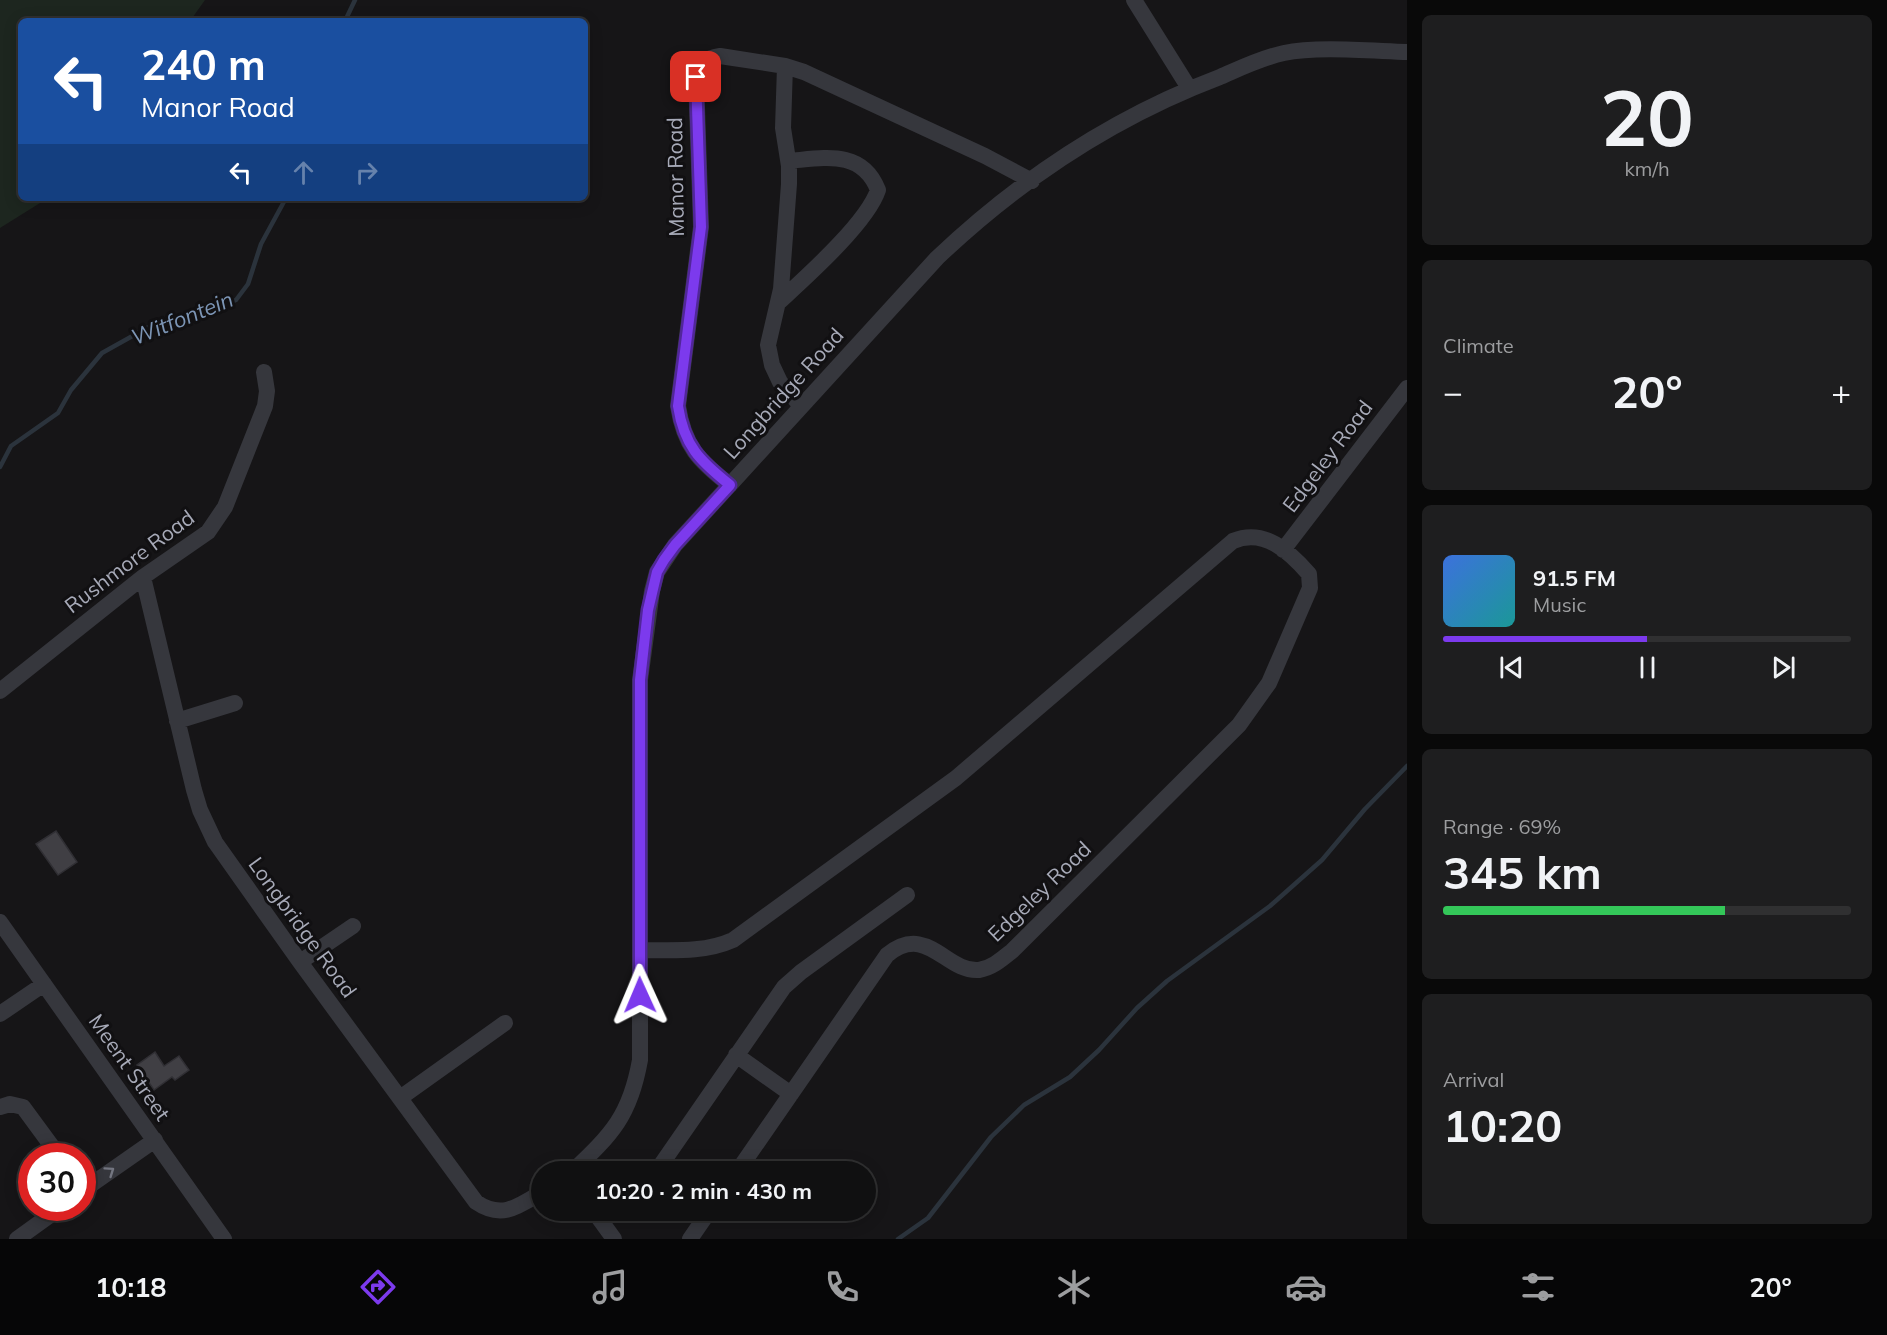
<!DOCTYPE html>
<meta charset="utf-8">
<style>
:root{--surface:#101011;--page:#1e1e1f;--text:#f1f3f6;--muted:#9c9d9f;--line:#303031;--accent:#7c3aed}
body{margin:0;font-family:Mulish,sans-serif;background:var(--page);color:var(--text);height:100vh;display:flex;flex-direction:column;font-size:22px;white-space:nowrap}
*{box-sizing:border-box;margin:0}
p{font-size:20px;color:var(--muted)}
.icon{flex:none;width:33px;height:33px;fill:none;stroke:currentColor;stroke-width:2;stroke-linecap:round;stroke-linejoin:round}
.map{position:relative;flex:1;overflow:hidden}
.drawer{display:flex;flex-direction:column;gap:15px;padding:15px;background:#090909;width:480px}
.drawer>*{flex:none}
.hud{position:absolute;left:18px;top:18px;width:570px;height:183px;border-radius:9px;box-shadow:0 3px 15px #0003,0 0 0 2px var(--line);background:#1a4fa0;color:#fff;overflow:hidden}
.speed{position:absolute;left:18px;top:1143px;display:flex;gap:12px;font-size:30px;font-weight:700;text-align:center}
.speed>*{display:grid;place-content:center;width:78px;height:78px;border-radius:50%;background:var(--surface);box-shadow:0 3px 15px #0003,0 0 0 2px var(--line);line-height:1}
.speed .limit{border:9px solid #d22;background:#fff;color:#111}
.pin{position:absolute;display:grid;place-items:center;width:51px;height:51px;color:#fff;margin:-26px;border-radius:12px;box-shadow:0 3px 9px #0006}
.me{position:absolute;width:66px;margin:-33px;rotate:359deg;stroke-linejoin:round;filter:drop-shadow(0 0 4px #0008)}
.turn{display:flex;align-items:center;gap:21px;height:126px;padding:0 24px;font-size:27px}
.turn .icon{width:78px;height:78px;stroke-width:2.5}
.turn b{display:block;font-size:42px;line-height:51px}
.lanes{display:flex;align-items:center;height:57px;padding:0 24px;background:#0003;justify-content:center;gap:30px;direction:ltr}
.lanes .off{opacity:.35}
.big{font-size:45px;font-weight:700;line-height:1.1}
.drawer .card{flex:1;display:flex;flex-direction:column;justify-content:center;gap:9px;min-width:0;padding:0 21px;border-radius:9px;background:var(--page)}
.drawer .dial{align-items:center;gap:0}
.dial b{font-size:78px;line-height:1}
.song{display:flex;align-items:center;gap:18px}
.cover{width:72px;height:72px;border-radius:9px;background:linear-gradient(135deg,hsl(220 70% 55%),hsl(180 70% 35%))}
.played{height:6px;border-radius:3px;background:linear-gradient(90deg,var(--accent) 50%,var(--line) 50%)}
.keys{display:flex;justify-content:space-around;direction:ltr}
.heat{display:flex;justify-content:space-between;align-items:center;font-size:33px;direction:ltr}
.charge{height:9px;border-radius:4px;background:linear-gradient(90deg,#34c759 69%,var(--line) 0)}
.trip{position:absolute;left:531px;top:1161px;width:345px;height:60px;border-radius:30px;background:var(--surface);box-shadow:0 3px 15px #0003,0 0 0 2px var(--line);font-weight:700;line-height:60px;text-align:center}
.tab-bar{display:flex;height:96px;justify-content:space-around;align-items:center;background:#060607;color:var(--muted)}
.tab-bar .icon{width:42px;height:42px}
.tab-bar .current{color:var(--accent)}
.tab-bar b{font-size:27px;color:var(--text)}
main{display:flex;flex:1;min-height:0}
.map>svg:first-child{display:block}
.green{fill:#1d261f}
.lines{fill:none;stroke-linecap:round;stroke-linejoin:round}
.stream{stroke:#2b333c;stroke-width:4.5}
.building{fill:#403f44;stroke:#302f34;stroke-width:1.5}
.minor{stroke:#36373d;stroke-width:16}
.oneway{stroke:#747681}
.route-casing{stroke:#51269a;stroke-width:15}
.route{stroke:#7c3aed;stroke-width:10}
.labels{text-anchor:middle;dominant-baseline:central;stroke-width:6;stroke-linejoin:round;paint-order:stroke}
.street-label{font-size:21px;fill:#a7aab8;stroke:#111012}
.water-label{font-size:22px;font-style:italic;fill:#7c95b5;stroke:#111012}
</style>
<main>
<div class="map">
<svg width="1407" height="1239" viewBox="0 0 1407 1239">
<rect width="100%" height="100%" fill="#161517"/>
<path class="green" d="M0,0H205L190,21H21V198H48L0,228Z"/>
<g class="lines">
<path class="stream" d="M345,21L355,0
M0,467L11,446L58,413L71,390L102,353L154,324L197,316L236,300L248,284L261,244L286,198
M898,1239L928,1218L991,1137L1024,1105L1070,1077L1099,1050L1137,1008L1167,981L1270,906L1322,860L1365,809L1407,766"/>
</g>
<path class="building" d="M56,831L77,862L58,875L36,844Z
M155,1052L164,1066L179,1056L189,1070L175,1080L172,1077L154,1090L137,1065Z"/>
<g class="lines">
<path class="minor" d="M1134,0L1189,88
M785,66L783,128L789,166V184L781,289L768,345L772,365L780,382L801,406
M779,302C806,277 867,223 878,190C862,149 824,158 789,161
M730,485C699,461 684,446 678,406L701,227L696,77C699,63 706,58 720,56L785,66L804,72L985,156L1032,181
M1283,550L1407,388
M143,577L194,790L200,810L215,842L300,962L476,1202C502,1220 519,1206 542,1192
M0,691L143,577L208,532L225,507L265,406L267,391L264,372
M177,721L235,703
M0,922L224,1239
M640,950C672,950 704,953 733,940L956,778L1233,541C1264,528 1289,551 1309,574L1310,588L1269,683L1239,725L1012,951C1002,959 992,968 979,970C946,973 927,922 887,955L737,1172
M300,962L353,926
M0,1014L44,984
M736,1055L791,1094
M400,1098L505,1023
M0,1107L10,1104L23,1107L59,1156
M572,1172C612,1134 630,1116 640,1060V680L652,591L657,572L675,545L937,258C1019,180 1114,117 1220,77C1241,68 1261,58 1284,53C1316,46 1373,51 1407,52
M656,1172L784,987L801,972L907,895
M82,1191L155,1140
M593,1210L614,1239
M17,1239L60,1208
M690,1239L710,1210"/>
</g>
<defs><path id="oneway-chevron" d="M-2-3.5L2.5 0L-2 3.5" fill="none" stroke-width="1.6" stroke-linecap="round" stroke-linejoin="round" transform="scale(1.5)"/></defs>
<use class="oneway" href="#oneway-chevron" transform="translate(110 1171) rotate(-35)"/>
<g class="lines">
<defs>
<path id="route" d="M640,995V680L648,610L657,572L664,560L675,545L730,485C700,461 684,446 678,406L701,227L696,77"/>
</defs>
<use href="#route" class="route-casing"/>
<use href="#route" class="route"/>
</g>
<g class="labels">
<g class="street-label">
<text transform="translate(675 177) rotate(-91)">Manor Road</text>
<text transform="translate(783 393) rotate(-48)">Longbridge Road</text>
<text transform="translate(1327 456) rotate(-53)">Edgeley Road</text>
<text transform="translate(129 561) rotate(-37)">Rushmore Road</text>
<text transform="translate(1039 891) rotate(-44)">Edgeley Road</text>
<text transform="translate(303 927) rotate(54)">Longbridge Road</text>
<text transform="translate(130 1067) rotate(55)">Meent Street</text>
</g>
<g class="water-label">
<text transform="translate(182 318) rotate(-22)">Witfontein</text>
</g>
</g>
</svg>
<div class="speed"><div class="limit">30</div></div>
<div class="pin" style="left:696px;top:77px;background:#d93025"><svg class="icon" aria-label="arrive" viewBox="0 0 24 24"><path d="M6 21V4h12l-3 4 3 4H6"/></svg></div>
<svg class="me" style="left:640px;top:995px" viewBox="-20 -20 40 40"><path d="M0-17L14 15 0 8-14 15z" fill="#7c3aed" stroke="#fff" stroke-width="4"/></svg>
<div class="trip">10:20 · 2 min · 430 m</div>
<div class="hud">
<div class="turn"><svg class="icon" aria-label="left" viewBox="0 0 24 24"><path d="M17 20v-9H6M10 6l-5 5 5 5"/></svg><div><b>240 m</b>Manor Road</div></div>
<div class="lanes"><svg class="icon" aria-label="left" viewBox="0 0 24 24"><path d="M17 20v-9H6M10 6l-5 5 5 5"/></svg><svg class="icon off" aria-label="ahead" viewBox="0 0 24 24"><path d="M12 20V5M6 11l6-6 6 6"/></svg><svg class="icon off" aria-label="right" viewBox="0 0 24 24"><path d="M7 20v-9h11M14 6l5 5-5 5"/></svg></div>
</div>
</div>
<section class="drawer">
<div class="card dial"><b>20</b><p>km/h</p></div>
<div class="card"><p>Climate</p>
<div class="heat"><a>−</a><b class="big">20°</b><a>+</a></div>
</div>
<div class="card">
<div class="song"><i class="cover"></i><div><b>91.5 FM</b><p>Music</p></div></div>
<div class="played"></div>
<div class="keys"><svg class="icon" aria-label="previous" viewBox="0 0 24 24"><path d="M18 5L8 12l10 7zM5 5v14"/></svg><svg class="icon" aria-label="pause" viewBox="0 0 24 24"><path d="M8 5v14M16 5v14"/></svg><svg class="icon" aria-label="next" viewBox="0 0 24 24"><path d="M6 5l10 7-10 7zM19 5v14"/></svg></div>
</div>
<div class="card"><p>Range · 69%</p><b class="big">345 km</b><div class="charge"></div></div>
<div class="card"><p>Arrival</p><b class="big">10:20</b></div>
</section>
</main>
<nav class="tab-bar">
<b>10:18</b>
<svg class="icon current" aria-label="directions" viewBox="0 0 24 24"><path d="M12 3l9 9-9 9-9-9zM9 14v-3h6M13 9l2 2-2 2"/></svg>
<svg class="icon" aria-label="music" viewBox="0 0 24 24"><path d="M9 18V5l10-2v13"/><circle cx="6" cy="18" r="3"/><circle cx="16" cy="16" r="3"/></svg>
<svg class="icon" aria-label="phone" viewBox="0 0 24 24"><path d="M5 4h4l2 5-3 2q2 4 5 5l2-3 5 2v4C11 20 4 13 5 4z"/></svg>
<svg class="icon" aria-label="climate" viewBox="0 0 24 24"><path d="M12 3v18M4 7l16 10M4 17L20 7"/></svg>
<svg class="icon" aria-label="car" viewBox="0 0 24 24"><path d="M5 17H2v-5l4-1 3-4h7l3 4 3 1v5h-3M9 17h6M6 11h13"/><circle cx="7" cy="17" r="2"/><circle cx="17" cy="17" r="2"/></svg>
<svg class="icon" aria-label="filters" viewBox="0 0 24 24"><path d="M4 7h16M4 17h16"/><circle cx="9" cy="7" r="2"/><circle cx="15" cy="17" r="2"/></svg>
<b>20°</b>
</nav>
